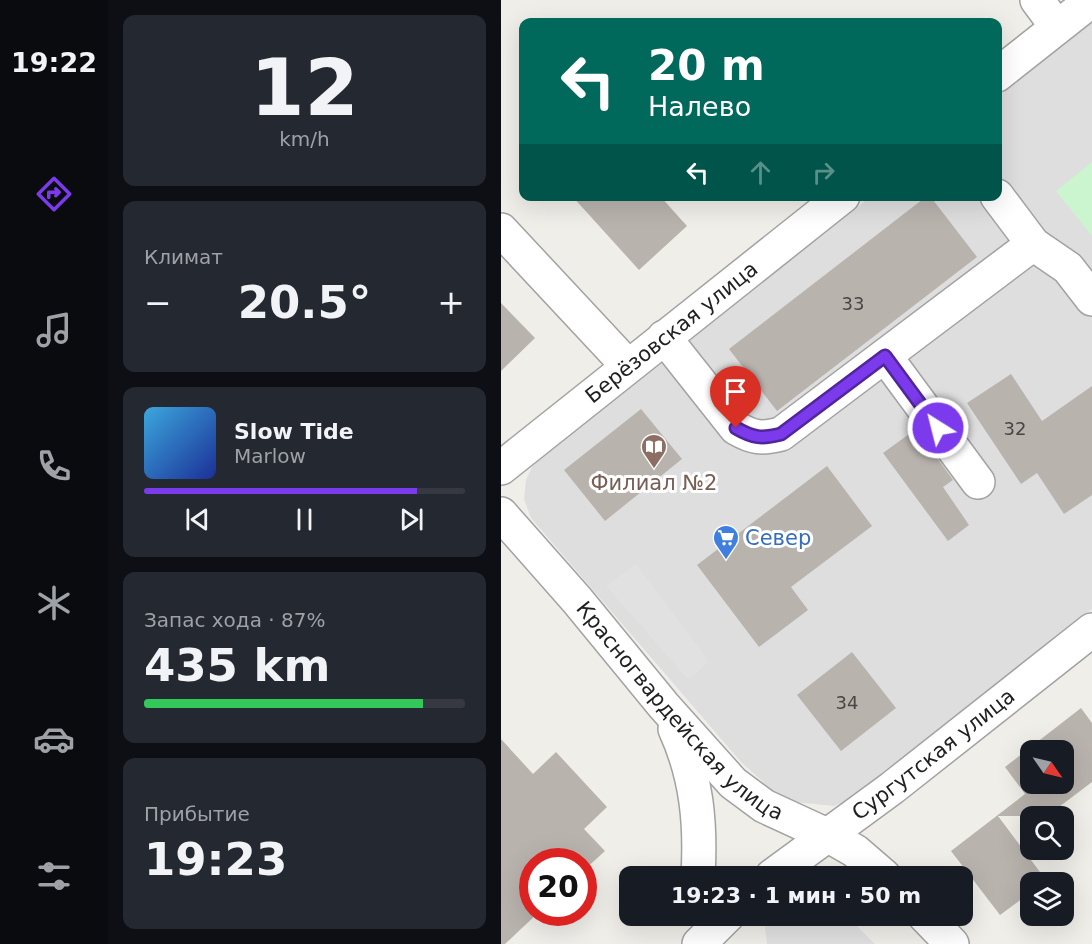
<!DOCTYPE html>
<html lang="ru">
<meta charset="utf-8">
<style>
:root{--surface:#171b24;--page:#242831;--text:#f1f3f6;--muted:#9ea1a6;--line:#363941;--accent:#7c3aed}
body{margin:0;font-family:"DejaVu Sans",sans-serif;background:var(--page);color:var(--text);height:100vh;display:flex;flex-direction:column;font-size:22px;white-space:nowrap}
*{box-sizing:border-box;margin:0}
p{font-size:20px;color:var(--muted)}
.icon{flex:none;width:33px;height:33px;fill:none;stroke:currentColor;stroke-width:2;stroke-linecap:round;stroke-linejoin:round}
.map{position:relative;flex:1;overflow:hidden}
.panel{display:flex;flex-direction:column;gap:15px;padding:15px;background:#0d0f14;width:393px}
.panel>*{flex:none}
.guide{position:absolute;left:18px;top:18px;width:483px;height:183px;border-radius:12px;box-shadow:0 6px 24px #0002;background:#00695c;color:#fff;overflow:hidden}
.needle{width:39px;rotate:124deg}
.buttons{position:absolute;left:519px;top:740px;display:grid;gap:12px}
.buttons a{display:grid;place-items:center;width:54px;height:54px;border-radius:12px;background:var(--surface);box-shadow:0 6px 24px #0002;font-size:30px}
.speed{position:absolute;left:18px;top:848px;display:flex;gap:12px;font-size:30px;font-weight:700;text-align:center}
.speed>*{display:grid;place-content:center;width:78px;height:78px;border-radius:50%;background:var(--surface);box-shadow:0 6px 24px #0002;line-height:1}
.speed .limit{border:9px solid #d22;background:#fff;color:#111}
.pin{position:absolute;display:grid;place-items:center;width:51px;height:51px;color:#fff;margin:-62px -26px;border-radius:50% 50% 50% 0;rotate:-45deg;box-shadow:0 0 6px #0007}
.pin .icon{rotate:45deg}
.me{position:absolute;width:66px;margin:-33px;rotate:324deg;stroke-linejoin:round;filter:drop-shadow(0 0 4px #0008)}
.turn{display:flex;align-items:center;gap:21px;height:126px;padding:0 30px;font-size:27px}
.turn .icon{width:78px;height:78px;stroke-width:2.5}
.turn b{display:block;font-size:42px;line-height:51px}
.lanes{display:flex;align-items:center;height:57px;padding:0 30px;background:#0003;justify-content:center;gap:30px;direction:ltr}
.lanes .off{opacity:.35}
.big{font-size:45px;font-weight:600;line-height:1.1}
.panel .widget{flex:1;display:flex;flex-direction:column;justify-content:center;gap:9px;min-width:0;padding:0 21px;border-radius:12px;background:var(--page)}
.panel .dial{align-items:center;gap:0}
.dial b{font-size:78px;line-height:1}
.song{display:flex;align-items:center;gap:18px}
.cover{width:72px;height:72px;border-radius:9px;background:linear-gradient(135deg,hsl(200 70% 55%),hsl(230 70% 35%))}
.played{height:6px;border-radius:3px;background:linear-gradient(90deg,var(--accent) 85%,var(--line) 85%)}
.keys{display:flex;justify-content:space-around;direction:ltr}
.heat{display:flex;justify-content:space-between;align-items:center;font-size:33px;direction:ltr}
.charge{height:9px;border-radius:4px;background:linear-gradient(90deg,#34c759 87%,var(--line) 0)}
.trip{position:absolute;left:118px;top:866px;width:354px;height:60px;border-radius:12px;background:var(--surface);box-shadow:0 6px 24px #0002;font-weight:600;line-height:60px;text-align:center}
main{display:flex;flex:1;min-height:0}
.tabs{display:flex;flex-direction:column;width:108px;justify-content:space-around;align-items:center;background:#090b0e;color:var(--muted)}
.tabs .icon{width:42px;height:42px}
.tabs .selected{color:var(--accent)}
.tabs b{font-size:27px;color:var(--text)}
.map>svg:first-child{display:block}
.residential{fill:#dfdede}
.park{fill:#cbf5cf}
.parking{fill:#e1e1e1}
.building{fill:#b9b3ae;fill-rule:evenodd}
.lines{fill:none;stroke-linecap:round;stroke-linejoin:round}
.minor-casing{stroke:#a2a2a2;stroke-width:36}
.minor{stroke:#fff;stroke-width:33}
.route-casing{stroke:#51269a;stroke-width:15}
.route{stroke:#7c3aed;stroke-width:10}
.labels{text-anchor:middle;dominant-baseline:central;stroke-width:6;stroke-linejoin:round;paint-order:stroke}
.number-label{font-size:18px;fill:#474644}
.street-label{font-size:21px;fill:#212121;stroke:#fff}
.education-label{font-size:21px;fill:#785e54;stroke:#fff}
.shop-label{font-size:21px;fill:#366cbe;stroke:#fff;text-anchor:start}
</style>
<main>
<nav class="tabs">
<b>19:22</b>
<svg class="icon selected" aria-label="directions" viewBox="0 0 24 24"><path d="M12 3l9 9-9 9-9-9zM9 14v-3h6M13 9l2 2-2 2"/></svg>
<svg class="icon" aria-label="music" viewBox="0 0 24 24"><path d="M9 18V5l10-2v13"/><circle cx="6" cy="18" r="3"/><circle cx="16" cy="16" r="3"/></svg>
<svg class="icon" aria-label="phone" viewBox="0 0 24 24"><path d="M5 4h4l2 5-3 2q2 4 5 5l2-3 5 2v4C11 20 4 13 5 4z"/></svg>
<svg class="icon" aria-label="climate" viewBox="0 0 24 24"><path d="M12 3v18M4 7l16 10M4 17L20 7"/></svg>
<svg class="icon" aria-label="car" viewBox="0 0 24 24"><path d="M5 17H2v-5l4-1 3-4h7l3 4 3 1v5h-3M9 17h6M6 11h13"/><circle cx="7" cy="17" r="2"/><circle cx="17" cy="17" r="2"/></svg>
<svg class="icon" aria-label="filters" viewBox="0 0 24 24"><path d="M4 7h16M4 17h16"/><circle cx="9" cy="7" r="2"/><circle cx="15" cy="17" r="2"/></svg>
</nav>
<section class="panel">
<div class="widget dial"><b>12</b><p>km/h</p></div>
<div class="widget"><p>Климат</p>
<div class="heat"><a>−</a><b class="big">20.5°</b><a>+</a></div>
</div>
<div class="widget">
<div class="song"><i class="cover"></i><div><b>Slow Tide</b><p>Marlow</p></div></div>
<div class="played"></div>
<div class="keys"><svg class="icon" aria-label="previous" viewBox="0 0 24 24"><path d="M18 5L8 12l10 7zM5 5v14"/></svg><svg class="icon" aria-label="pause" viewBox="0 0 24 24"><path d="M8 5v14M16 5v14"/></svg><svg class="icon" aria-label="next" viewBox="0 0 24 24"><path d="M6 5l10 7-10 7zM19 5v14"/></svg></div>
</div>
<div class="widget"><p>Запас хода · 87%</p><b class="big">435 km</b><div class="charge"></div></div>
<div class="widget"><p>Прибытие</p><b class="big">19:23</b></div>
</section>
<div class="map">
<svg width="591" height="944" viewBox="0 0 591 944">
<rect width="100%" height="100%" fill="#f0eee9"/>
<path class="residential" d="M591,22V609L357,797L333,806L294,802L271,790L240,762L30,518L23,499L25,480L31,467L48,450L369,197L496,196L497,96Z"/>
<path class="park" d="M591,162V236L555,191Z"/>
<path class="parking" d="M135,564L208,662L187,679L105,586Z
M279,915H345L374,944H266L264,926Z"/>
<path class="building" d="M71,196H159L186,226L138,270Z
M426,196H429L476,257L276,411L228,349Z
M0,303L34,338L0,371Z
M510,374L541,421L591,386V495L563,514L536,473L520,484L466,403Z
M140,409L181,459L104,521L63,470Z
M415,429L452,480L442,487L468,525L447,541L382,453Z
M326,466L371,526L290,587L307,610L258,647L196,565Z
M351,652L395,708L340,751L296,695Z
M580,708L591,723V782L546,816H497L545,880L530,882V892L499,915L450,851L524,794L504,767ZM530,750H562V783H530Z
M0,739L32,774L55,752L106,807L83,829L104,851L82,871V861H32V912H38L4,944H0Z"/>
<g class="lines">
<defs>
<g id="minor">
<path d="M536,0L556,27"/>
<path d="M496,75L591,0"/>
<path d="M496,196L532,244L567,268L591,299"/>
<path d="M0,230L126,365"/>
<path d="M163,337L235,428C252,438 261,439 280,434L532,244"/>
<path d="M384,356L477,482"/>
<path id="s1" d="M0,468L342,196"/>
<path id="s2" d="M0,514L76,600L163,706L232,783L263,806L328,836L354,851L383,876"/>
<path d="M174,729C196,777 200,824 197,876"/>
<path id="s3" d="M271,876L391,788L591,630"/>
<path d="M423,915L451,944"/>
<path d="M198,944L227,915"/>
</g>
</defs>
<use href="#minor" class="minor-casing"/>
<use href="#minor" class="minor"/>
</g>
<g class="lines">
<defs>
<path id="route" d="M235,428C252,438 261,439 280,434L384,356L437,428"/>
</defs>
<use href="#route" class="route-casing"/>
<use href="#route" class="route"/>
</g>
<defs>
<symbol id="library-pin" viewBox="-11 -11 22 30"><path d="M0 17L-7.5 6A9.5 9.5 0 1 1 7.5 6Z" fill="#8d6e63" stroke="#fff"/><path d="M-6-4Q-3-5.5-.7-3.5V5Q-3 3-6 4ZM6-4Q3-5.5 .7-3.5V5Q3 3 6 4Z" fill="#fff"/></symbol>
<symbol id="supermarket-pin" viewBox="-11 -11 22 30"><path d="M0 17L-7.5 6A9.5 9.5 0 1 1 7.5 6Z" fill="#3f7fe0" stroke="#fff"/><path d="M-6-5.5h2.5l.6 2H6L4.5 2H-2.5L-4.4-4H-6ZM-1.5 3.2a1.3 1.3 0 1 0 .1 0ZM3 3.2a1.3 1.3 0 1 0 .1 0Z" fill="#fff"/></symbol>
</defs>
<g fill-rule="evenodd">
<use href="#library-pin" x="138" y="432" width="30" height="40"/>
<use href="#supermarket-pin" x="210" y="523" width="30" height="40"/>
</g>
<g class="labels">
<g class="number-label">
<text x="352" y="303">33</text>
<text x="514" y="428">32</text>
<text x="346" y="702">34</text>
</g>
<g class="street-label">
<text stroke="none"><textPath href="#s1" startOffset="218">Берёзовская улица</textPath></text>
<text stroke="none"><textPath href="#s2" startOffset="267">Красногвардейская улица</textPath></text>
<text stroke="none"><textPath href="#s3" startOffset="202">Сургутская улица</textPath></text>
</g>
<g class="education-label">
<text x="153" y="483">Филиал №2</text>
</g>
<g class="shop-label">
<text x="244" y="538">Север</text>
</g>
</g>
</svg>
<div class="buttons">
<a><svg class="needle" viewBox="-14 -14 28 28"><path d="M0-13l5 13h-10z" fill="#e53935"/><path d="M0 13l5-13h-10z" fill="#9ea1a6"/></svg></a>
<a><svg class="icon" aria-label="search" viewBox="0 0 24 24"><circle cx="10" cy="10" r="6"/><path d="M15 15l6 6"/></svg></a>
<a><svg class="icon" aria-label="layers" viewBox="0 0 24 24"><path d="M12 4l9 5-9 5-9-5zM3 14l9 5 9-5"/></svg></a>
</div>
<div class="speed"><div class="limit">20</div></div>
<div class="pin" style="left:235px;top:428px;background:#d93025"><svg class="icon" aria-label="arrive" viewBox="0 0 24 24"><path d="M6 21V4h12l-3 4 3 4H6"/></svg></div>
<svg class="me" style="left:437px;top:428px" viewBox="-20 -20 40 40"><circle r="17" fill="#7c3aed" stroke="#fff" stroke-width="3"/><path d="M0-11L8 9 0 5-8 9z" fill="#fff"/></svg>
<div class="trip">19:23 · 1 мин · 50 m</div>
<div class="guide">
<div class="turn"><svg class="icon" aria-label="left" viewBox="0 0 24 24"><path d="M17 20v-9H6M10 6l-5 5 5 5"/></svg><div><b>20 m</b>Налево</div></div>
<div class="lanes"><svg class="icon" aria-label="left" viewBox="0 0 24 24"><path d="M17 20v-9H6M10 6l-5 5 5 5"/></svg><svg class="icon off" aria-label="ahead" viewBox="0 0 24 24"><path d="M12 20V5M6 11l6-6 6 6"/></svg><svg class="icon off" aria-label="right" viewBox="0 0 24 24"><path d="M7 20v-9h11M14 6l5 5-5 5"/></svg></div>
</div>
</div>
</main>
